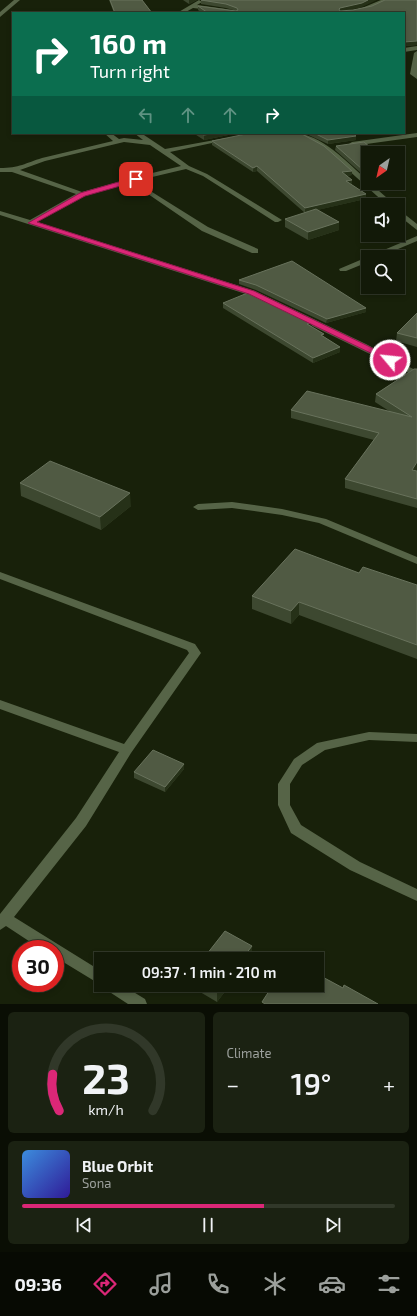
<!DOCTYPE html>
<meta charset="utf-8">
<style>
:root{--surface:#121908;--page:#1b2212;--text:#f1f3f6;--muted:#9ca09c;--line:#313829;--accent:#db2777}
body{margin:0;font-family:"Exo 2",sans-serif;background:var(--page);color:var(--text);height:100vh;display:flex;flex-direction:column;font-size:15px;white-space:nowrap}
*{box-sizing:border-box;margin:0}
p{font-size:13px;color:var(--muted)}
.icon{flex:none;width:22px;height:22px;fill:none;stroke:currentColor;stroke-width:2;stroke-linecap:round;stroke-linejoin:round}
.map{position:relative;height:1004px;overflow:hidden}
.drawer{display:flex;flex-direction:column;gap:8px;padding:8px;background:#0a0e04;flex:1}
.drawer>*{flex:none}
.guide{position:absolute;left:12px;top:12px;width:393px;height:122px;border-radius:0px;box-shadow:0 2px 6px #0003,0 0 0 1px var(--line);background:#0b6e4f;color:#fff;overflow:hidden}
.needle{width:26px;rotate:214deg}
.tools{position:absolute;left:361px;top:146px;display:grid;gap:8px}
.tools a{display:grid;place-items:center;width:44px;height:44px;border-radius:0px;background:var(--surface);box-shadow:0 2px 6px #0003,0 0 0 1px var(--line);font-size:20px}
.speed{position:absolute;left:12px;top:940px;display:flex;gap:8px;font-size:20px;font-weight:700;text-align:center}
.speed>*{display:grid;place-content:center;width:52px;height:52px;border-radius:50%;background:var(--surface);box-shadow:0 2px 6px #0003,0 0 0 1px var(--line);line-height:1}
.speed .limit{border:6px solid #d22;background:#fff;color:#111}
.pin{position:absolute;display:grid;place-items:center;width:34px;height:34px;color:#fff;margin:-17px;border-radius:8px;box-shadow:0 2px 6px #0006}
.me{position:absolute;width:44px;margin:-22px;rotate:298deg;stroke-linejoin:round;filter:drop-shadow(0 0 3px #0008)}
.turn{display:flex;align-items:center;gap:14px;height:84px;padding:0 12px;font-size:18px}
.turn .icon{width:52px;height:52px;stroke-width:2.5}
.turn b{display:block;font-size:28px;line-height:34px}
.lanes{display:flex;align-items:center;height:38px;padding:0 12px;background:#0003;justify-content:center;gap:20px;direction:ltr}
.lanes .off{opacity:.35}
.big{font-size:30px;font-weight:600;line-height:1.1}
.drawer .widget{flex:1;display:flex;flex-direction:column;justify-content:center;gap:6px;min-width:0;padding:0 14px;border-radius:6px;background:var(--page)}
.drawer .dial{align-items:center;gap:0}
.dial svg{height:104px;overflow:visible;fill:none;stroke:var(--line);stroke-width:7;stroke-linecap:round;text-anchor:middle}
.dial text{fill:var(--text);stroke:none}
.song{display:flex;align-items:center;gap:12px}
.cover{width:48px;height:48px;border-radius:6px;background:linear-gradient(135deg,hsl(210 70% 55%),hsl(250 70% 35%))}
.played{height:4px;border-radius:2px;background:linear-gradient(90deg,var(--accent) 65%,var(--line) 65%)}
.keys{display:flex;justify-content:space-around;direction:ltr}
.heat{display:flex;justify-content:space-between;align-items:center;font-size:22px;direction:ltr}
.drawer .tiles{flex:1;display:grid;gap:8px;grid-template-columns:1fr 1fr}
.widget:last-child{grid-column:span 2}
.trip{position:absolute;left:94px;top:952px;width:230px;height:40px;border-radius:0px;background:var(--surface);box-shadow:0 2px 6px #0003,0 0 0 1px var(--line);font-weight:600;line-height:40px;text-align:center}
.tabs{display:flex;height:64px;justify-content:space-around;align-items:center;background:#070a03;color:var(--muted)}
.tabs .icon{width:28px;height:28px}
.tabs .on{color:var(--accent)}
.tabs b{font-size:18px;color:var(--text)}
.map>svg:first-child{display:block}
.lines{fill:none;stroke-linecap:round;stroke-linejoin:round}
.street{fill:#566447;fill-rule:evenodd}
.wall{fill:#3d4830}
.shaded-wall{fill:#263118}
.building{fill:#505a43;stroke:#68725c}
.route{fill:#db2777;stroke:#8e194d}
</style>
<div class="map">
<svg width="417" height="1004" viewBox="0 0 417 1004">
<rect width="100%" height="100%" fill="#18210a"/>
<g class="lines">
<path class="street" d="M14,0H20L0,17V12Z
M199,0L202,2L197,5L226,9L236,13L193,8L184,13H177Z
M381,0H388C375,9 356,13 340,13L362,8Z
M417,46V50L404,52V48Z
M417,51V79L410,74L414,53Z
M104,133H111L119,139L124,138L143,140L134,133H141L165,149L226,138V140L170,152L189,166L207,174L282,220L278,222H275L203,176L186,169L131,182L152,192L208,227L258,249V253H252L202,231L148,194L124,184L84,195L37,222L255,291L366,344L417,371V377L249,295L0,215V211L30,220L76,194L12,172H0V168C19,168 26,163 42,158C66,152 89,147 113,141ZM124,142L150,145L181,166L144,175L82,192L20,170L45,161Z
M293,133C321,133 348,163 368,181V183H370L395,205H387L325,149Z
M417,133V137L352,146L349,144L352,142Z
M398,209L417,224V230L398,215Z
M417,236V241L379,257H368V262L346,271H340L339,269Z
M232,502L282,509L326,519L417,557V564L319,523L282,515L232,508L198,510L193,507L198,504Z
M0,572L195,644L201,653L131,753L86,826L14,917L101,971V985L55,957V949H41L6,926L0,930V914L76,818L119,752L0,709V700L124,744L189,653L187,650L0,579Z
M369,732L417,734V742L369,740L325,750L302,765L290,784V805L301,825L360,862L417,889V901L350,870L291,833L278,805V784L294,759L317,743Z
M103,985H122L145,999L147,1004H128L105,989Z"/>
</g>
<path class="wall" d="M109,0H142L152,13H114Z
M183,0H197L189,4Z
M201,0L362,7L345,10H353L417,0V45L404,46V13H202L198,10V6L233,10L226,8L201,4Z
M193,133H238L204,140Z
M304,133H352L356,136V140L328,144Z
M212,141L352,175L347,176L352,180V185L366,194L365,199L317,210L339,222V230L308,240L285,227V219L309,212L305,213L257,171L253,172L212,145Z
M336,146L377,153L362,174L335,150Z
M239,280L366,308V312L326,323L256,290L239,284Z
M223,303L312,323V327L324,337L340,347V352L313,363L223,308Z
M417,313V347L396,341L397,333Z
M414,369L416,471H417V508L345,488V479L374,440L291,418V410L389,411L375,402L376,394Z
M20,483L131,506L101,530L21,496Z
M359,573L417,585V659L299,615L291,624L252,609V596Z
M184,769L165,792L134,778V772Z
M190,985H230L217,1002L190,986Z"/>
<path class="shaded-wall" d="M189,0H197L189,4Z
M368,0H377L362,7L340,12L339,9L340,8Z
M417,41V45L404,46V42Z
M216,133H238L204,140V135Z
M356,136V140L328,144V140Z
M257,166V171L253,172V168Z
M368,169V173L362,174L363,170Z
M352,171V175L342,177V172Z
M352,180V185L346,186V181Z
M366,194L365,199L305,213V208Z
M339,222V230L308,240V232Z
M366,308V312L326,323L327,319Z
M312,323V327L307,324Z
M340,347V352L313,363V358Z
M417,462V470L411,478L412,470Z
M130,493L131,506L101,530L100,517Z
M299,602V615L291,624V611Z
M184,764V769L165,792V787Z
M252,946V956L250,959H242Z
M222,985H230L217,1002V992Z"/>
<path class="building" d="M110,0H142L152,13H115Z
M201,0H368L362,3L340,8L339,9L340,11L353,10L372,6L385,0H417V41L404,42V13H208L198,6L236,11L238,10L237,8L226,4Z
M200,133H216L204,135Z
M251,133H300L324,146L352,171L342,172L352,180L346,181L366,194L305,208L257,166L253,168L212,141Z
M314,133H352L356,136L328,140Z
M364,142L377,153H368V169L363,170L336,146Z
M316,209L339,222L308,232L285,219Z
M292,261L366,308L327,319L256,285L239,280Z
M250,292L312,323L307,324L324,334L321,335L340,347L313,358L223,303Z
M417,313V338L397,333Z
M414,369H417V462L412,470L417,471V499L345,479L379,433L291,410L307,391L412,417L376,394Z
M50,461L130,493L100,517L20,483Z
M295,549L359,573L363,567L417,585V645L299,602L291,611L252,596Z
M153,750L184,764L165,787L134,772Z
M225,931L252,946L242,959H203Z
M317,974L343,988L344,985L378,1004H265L262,1002L273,985H317Z
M206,985H222L217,992Z"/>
<path class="route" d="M136,177L139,179L138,181L85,196L37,222L254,291L393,358V361H387L249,294L28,223L80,193Z"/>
</svg>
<div class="tools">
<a><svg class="needle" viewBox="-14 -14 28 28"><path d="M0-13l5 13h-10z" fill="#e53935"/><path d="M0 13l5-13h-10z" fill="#9ca09c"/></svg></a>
<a><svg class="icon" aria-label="sound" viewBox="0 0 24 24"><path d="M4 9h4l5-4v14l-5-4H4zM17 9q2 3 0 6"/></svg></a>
<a><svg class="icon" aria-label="search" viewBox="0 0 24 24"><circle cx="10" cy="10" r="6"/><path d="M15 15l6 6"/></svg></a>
</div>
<div class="speed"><div class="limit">30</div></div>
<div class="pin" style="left:136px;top:179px;background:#d93025"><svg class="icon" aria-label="arrive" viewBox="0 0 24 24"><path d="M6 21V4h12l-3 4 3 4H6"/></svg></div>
<svg class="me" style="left:390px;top:360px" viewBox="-20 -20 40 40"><circle r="17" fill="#db2777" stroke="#fff" stroke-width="3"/><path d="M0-11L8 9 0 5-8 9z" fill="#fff"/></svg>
<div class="trip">09:37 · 1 min · 210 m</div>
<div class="guide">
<div class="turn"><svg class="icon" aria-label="right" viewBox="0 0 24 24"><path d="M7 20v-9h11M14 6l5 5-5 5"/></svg><div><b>160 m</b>Turn right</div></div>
<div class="lanes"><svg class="icon off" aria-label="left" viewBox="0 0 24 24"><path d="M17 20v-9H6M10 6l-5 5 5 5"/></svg><svg class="icon off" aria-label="ahead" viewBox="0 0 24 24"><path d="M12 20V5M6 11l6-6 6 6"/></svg><svg class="icon off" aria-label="ahead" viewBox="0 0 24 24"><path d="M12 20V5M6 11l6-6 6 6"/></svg><svg class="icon" aria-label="right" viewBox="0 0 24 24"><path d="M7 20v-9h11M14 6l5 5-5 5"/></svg></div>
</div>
</div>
<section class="drawer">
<div class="tiles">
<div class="widget dial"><svg viewBox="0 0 100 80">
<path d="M14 69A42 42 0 1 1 86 69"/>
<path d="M14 69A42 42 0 0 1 9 41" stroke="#db2777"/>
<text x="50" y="56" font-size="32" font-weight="700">23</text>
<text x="50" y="72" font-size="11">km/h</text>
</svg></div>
<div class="widget"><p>Climate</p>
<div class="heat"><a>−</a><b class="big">19°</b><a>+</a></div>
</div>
<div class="widget">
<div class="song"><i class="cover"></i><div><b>Blue Orbit</b><p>Sona</p></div></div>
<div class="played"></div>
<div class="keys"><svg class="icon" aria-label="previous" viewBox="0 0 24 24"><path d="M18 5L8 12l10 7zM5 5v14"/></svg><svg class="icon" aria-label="pause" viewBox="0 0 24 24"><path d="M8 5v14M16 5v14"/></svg><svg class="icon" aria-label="next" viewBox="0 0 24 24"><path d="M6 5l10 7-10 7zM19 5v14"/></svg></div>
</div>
</div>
</section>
<nav class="tabs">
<b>09:36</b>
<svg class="icon on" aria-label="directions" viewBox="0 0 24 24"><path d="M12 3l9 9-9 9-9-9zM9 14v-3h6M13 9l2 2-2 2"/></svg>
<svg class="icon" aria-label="music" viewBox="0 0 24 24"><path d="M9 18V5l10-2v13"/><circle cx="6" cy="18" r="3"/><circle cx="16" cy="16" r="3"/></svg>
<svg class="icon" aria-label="phone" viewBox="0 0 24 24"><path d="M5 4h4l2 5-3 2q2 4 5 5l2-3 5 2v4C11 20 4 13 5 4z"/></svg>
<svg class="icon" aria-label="climate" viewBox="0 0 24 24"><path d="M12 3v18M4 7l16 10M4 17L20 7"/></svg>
<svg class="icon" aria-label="car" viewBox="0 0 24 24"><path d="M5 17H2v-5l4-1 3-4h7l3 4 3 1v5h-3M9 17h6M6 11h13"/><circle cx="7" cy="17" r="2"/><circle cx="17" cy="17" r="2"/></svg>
<svg class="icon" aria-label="filters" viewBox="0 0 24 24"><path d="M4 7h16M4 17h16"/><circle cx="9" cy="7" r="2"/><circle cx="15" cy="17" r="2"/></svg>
</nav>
